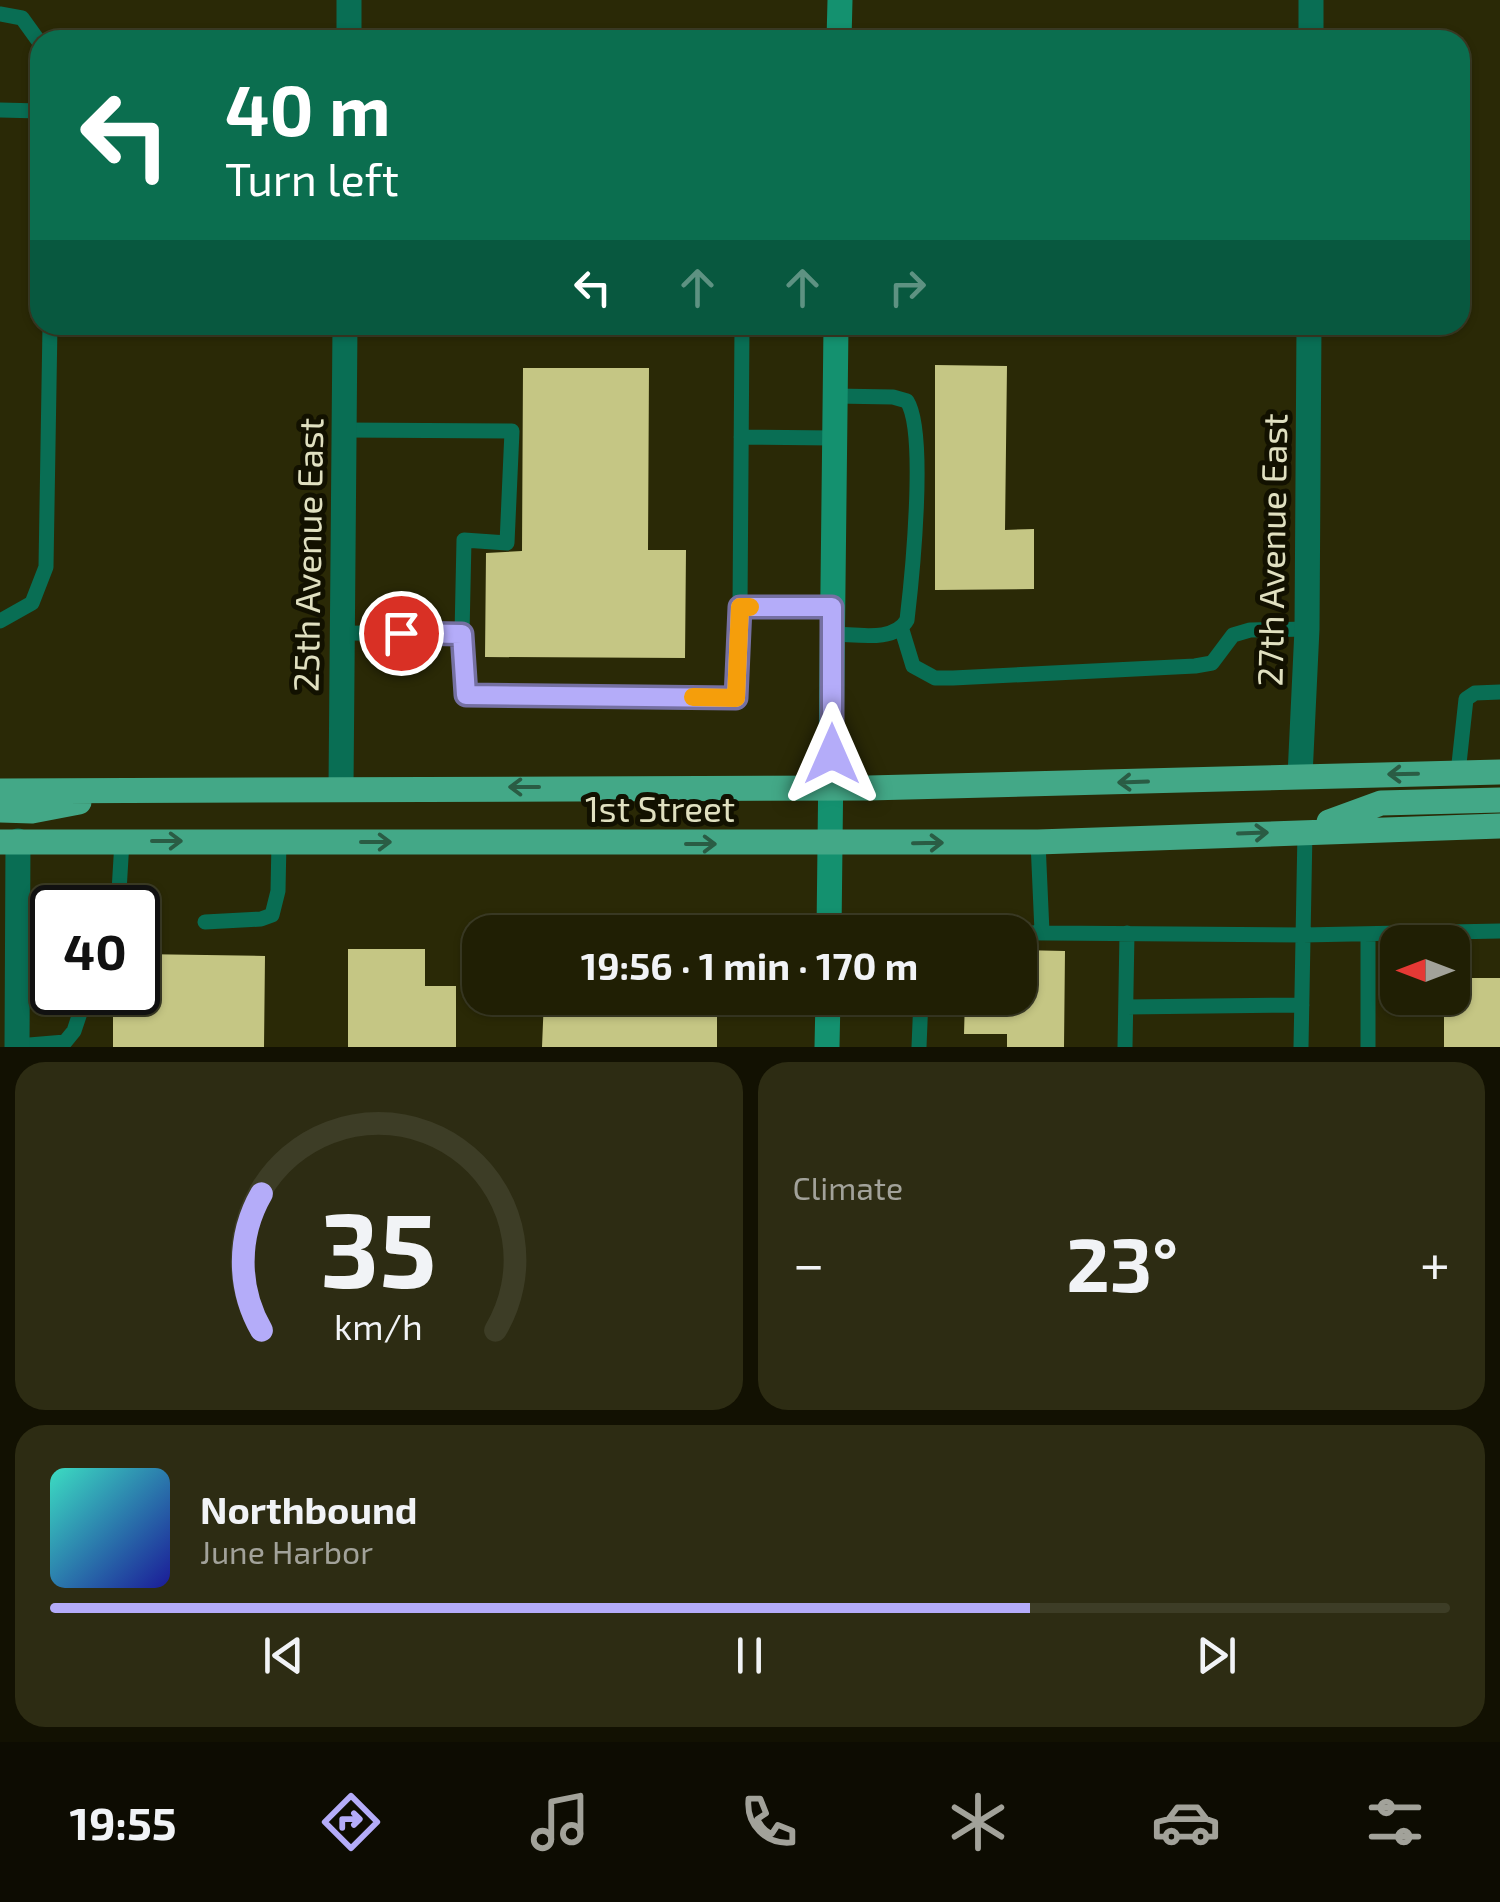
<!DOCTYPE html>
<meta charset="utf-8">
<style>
:root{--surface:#201f04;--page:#2d2c13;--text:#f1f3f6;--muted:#a2a29a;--line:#3d3d26;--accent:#b4acf9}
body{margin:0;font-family:"Exo 2",sans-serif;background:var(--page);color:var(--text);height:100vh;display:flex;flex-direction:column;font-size:38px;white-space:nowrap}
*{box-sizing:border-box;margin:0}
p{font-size:32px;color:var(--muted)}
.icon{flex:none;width:55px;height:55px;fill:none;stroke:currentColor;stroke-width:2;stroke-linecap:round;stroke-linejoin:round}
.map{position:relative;height:1047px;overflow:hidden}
.panel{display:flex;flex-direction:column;gap:15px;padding:15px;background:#121102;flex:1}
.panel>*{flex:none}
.banner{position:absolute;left:30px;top:30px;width:1440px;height:305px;border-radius:30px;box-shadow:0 2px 8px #0004,0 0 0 2px var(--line);background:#0b6e4f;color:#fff;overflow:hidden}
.needle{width:65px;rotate:270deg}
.tools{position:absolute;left:1380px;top:925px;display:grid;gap:20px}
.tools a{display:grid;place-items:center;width:90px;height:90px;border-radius:20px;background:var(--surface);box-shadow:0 2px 8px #0004,0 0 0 2px var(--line);font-size:50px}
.speed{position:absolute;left:30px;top:885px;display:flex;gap:20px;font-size:50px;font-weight:700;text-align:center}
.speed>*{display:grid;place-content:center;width:130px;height:130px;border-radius:50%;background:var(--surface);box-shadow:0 2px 8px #0004,0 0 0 2px var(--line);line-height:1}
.speed .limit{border:5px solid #111;border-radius:15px;background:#fff;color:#111}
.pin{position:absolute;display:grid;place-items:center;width:85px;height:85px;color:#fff;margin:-42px;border:5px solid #fff;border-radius:50%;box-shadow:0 2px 10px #0007}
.me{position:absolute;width:110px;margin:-55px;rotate:0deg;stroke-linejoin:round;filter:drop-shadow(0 0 8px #0008)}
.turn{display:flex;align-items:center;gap:35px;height:210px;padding:0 30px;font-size:45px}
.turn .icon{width:130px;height:130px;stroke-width:2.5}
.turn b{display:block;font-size:70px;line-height:85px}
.lanes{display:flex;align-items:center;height:95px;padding:0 30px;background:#0003;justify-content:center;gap:50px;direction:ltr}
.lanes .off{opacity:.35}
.big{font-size:75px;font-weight:700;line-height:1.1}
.panel .card{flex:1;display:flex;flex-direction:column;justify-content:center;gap:15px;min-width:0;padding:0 35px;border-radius:30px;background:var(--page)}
.panel .dial{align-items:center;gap:0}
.dial svg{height:260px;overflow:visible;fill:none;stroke:var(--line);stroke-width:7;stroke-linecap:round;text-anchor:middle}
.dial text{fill:var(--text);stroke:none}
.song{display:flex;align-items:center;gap:30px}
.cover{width:120px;height:120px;border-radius:15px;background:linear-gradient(135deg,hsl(170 70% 55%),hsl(240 70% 35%))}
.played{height:10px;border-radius:5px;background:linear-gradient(90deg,var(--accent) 70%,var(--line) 70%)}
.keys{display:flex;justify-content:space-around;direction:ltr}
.heat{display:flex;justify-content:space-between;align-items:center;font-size:55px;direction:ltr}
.panel .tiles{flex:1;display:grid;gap:15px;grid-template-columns:1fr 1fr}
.card:last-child{grid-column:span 2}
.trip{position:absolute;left:462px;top:915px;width:575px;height:100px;border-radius:30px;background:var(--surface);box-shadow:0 2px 8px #0004,0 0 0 2px var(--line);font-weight:700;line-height:100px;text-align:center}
.menu{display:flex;height:160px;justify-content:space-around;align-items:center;background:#0d0c02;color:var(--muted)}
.menu .icon{width:70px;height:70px}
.menu .current{color:var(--accent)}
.menu b{font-size:45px;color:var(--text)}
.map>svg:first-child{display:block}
.building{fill:#c5c684}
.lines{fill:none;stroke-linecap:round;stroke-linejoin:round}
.lane{stroke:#096e54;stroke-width:15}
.street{stroke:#096e54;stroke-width:25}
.secondary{stroke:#14916f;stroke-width:25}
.primary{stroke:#43a887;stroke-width:25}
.oneway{stroke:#2a5c44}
.route-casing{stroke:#7570a2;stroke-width:25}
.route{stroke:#b4acf9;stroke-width:18}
.slow{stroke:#f59e0b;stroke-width:18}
.labels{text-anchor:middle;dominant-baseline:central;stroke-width:10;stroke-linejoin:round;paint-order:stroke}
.street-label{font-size:35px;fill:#e0e0c0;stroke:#121100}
</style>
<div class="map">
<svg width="1500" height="1047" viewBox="0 0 1500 1047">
<rect width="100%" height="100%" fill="#2a2906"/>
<path class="building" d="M935,365L1007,366L1005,530L1034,529V589L935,590Z
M523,368H649L648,550H686L685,658L485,657L486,553L522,551Z
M348,949H425V986H456V1047H348Z
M1020,950L1065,951L1064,1047H1007V1034H964L965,998H1020Z
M138,954L265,956L264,1047H113V992H138Z
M1452,978H1500V1047H1444V998H1452Z
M544,998H717V1047H542Z"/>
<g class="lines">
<path class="lane" d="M0,14L22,18L40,43
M0,110L40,111
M343,430L512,431L507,543L464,540L462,634
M741,437L834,438
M740,607L742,325
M0,621L32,603L46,567L50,325
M902,630L913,666L935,678H953L1195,666L1212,663L1233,635L1250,630L1307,629
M341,633L462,634L466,695L736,698L740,607H832
M832,634C856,634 894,643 907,620C912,578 927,432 907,401L893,397L835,396
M1458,773L1466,699L1475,693L1500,692
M1038,842L1042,932
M118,908L122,841
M205,922L261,919L272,915L278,891L279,841
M923,932L1303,935L1500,931
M1368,934V1047
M1126,1007L1302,1005
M17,1046L65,1042L74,1031L87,992
M919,1047L921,998
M1125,1047L1127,933
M1301,1047L1305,831"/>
<path class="street" d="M349,40V0
M1311,40V0
M1300,776L1307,629L1309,325
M341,787L345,325
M17,1047L18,841"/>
<path class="secondary" d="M839,40L840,0
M829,932L836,325
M827,1047L828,998"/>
<path class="primary" d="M0,791L868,788L1500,772
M0,810L32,811L79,802
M1329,822L1381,803L1500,800
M0,842H1038L1500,826"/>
</g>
<defs><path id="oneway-shaft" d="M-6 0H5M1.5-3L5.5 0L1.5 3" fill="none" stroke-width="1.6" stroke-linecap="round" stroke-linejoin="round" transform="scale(2.5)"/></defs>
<g class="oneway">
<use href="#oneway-shaft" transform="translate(1403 774) rotate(179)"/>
<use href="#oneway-shaft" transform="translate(1133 782) rotate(178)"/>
<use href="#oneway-shaft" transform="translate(524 787) rotate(-180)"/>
<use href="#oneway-shaft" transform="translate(1253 833) rotate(-2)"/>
<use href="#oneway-shaft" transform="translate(167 841)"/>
<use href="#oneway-shaft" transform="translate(376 842)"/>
<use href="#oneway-shaft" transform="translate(928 843) rotate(-1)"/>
<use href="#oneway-shaft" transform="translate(701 844)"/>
</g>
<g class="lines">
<defs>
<path id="route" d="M401,633L462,634L466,695L736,698L740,607H832V754"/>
</defs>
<use href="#route" class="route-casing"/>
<use href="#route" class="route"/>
<path class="slow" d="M693,697L736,698L740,607H750"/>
</g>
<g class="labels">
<g class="street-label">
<text transform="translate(1271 550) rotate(-89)">27th Avenue East</text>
<text transform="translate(307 555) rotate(-89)">25th Avenue East</text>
<text x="660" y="808">1st Street</text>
</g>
</g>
</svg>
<div class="tools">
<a><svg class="needle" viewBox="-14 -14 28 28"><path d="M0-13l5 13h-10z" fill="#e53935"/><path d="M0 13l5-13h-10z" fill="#a2a29a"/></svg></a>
</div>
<div class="speed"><div class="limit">40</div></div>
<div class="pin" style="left:401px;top:633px;background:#d93025"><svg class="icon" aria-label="arrive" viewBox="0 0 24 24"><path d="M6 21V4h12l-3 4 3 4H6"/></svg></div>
<svg class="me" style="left:832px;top:754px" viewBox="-20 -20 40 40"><path d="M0-17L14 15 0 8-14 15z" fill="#b4acf9" stroke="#fff" stroke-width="4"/></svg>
<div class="trip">19:56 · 1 min · 170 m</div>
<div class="banner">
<div class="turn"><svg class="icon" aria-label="left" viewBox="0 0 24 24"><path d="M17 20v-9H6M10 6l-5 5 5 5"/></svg><div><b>40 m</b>Turn left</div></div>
<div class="lanes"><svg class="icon" aria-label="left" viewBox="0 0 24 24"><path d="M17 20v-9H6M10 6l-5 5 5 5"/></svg><svg class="icon off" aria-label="ahead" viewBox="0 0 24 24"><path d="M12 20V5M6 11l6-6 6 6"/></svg><svg class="icon off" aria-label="ahead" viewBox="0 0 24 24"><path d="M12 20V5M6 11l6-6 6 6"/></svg><svg class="icon off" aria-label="right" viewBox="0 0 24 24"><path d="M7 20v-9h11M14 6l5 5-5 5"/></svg></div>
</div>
</div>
<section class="panel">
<div class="tiles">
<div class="card dial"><svg viewBox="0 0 100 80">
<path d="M14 69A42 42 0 1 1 86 69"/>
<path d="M14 69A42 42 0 0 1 14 27" stroke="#b4acf9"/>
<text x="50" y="56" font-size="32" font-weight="700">35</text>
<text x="50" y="72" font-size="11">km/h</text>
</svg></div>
<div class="card"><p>Climate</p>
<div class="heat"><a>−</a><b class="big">23°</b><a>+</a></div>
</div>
<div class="card">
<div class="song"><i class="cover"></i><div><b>Northbound</b><p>June Harbor</p></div></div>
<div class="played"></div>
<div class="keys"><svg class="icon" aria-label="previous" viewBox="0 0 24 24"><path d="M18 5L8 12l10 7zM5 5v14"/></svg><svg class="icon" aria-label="pause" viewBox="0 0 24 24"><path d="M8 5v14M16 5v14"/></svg><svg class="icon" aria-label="next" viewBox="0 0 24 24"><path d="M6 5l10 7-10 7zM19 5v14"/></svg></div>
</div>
</div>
</section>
<nav class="menu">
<b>19:55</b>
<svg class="icon current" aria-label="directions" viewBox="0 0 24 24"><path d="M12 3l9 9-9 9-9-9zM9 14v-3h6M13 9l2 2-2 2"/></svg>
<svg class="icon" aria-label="music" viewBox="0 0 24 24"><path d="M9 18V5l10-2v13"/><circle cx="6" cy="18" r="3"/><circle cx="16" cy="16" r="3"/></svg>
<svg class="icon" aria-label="phone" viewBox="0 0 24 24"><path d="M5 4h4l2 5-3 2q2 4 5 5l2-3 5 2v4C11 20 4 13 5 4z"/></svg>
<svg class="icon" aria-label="climate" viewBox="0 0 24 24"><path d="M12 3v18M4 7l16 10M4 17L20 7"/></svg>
<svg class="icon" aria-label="car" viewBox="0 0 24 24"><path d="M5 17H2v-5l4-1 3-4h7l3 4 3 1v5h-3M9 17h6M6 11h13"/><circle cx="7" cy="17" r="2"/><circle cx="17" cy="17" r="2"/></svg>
<svg class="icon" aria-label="filters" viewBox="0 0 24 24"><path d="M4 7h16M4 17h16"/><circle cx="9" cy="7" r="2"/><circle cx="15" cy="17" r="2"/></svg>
</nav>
